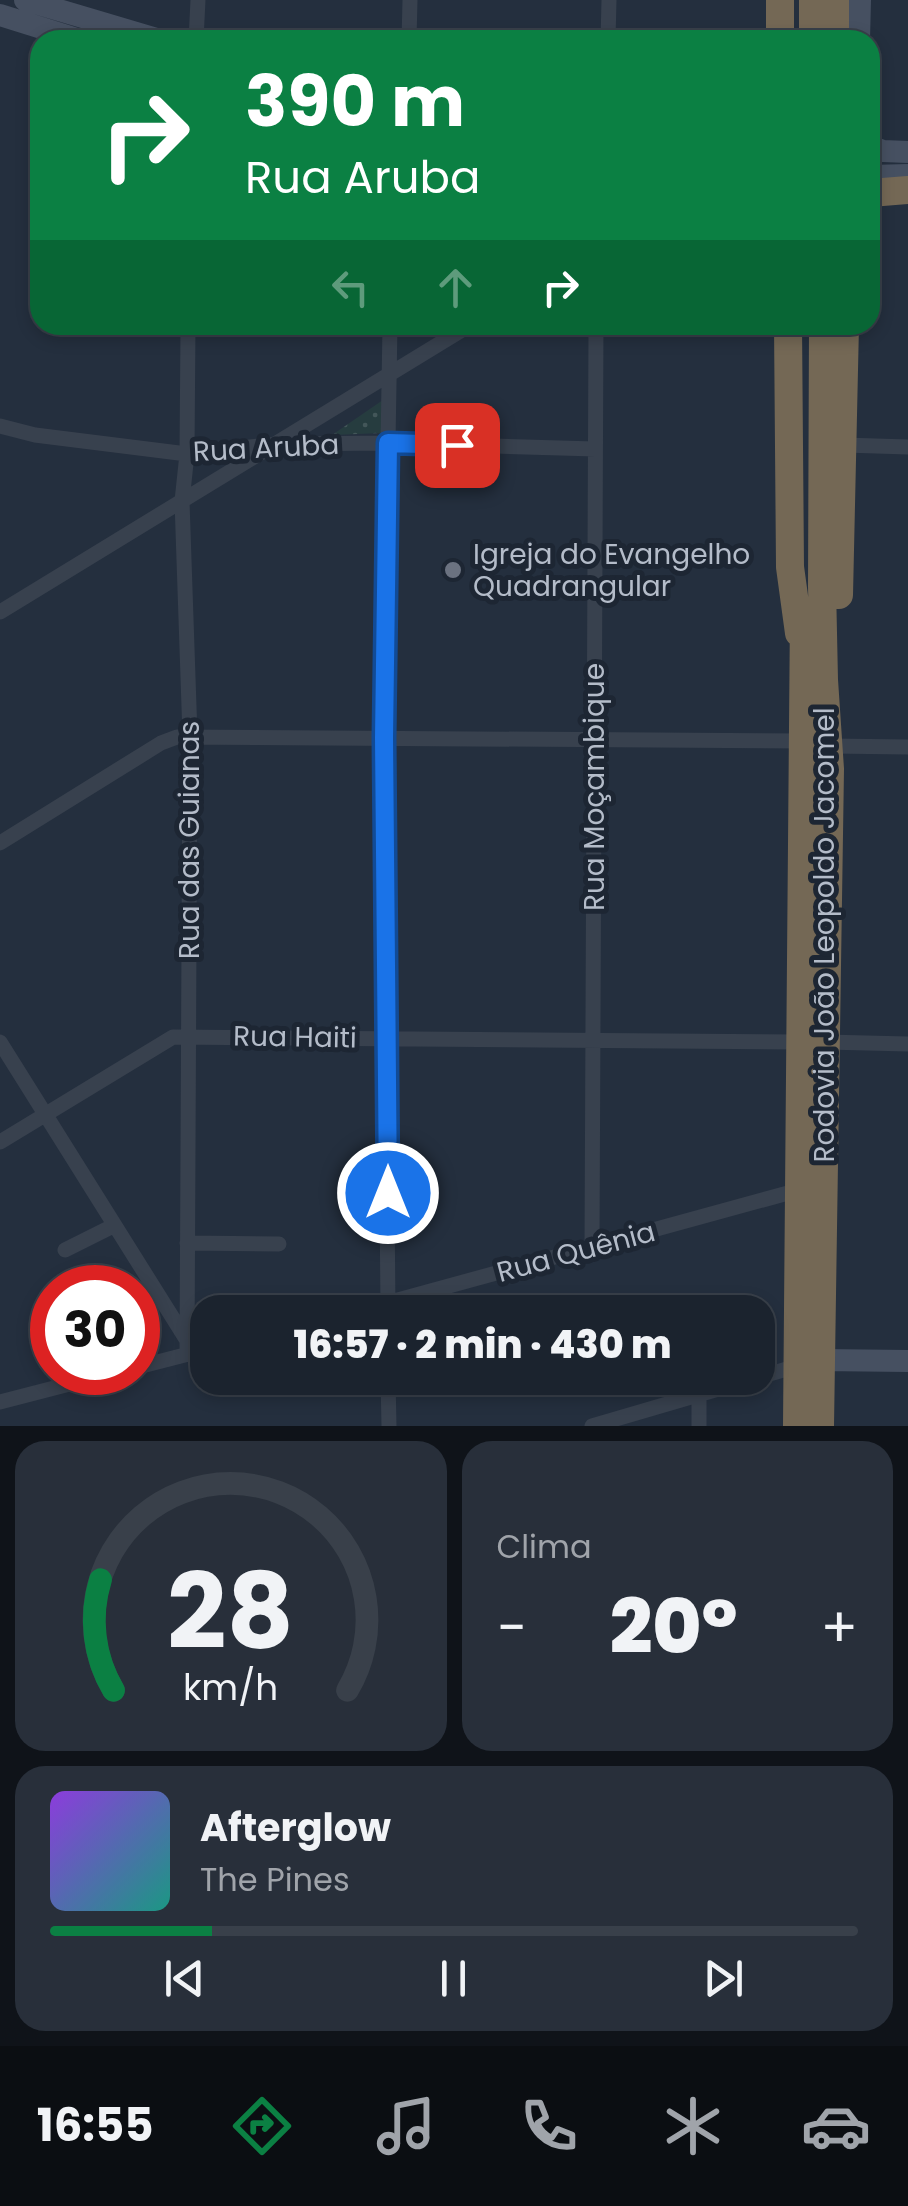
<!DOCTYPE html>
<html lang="pt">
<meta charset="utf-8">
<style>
:root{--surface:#1b232e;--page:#282f3a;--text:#f1f3f6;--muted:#a0a4aa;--line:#39404a;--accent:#0b8043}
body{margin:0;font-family:Poppins,sans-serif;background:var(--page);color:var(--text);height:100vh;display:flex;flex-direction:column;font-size:38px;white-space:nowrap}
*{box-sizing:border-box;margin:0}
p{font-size:32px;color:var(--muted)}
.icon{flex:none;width:55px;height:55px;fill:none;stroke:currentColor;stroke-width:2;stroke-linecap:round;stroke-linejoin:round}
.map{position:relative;height:1426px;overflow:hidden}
.panel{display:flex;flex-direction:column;gap:15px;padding:15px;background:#0f1319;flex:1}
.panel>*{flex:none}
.top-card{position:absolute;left:30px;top:30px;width:850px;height:305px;border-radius:30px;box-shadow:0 5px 15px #0003,0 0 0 2px var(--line);background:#0b8043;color:#fff;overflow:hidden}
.speed{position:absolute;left:30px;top:1265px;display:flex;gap:20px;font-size:50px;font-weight:700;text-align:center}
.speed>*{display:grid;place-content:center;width:130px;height:130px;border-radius:50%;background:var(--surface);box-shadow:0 5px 15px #0003,0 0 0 2px var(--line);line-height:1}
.speed .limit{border:15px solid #d22;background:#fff;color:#111}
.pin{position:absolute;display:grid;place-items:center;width:85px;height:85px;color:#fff;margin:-42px;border-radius:20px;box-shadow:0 5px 15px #0006}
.me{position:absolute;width:110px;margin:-55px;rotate:0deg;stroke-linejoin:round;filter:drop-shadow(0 0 8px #0008)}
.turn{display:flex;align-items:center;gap:35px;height:210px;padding:0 50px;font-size:45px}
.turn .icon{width:130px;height:130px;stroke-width:2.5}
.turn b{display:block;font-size:70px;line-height:85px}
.lanes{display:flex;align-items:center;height:95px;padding:0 50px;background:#0003;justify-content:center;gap:50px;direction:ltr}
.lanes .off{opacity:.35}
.big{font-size:75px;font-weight:800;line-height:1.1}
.panel .widget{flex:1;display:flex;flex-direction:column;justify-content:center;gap:15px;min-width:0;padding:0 35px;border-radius:30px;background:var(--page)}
.panel .dial{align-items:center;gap:0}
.dial svg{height:260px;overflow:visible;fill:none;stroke:var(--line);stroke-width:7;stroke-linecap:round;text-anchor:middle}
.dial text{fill:var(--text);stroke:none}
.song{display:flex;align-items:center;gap:30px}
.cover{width:120px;height:120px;border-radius:15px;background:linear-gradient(135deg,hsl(270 70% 55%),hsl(170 70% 35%))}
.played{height:10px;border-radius:5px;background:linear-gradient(90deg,var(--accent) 20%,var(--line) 20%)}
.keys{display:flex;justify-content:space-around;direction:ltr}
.heat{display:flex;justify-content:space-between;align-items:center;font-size:55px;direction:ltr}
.panel .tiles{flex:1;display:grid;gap:15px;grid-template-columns:1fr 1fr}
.widget:last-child{grid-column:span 2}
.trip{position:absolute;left:190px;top:1295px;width:585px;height:100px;border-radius:30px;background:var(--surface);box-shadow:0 5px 15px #0003,0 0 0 2px var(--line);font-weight:800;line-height:100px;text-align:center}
.tab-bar{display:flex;height:160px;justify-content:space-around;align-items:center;background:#0b0e12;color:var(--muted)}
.tab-bar .icon{width:70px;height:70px}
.tab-bar .current{color:var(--accent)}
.tab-bar b{font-size:45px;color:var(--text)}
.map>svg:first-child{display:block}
.grass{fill:url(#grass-dots)}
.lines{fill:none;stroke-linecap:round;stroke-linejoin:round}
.street{stroke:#38414e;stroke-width:15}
.secondary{stroke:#465061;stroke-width:22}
.highway{stroke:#746855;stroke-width:28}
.route-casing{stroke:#114b97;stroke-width:25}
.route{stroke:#1a73e8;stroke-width:18}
.worship-dot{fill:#6b7280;stroke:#1d2633;stroke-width:4}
.labels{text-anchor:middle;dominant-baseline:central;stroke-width:10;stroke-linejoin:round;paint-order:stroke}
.street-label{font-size:28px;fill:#b4bcc9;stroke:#1d2633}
.poi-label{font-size:28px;fill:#b4bcc9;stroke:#1d2633;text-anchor:start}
</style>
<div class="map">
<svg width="908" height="1426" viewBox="0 0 908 1426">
<defs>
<pattern id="grass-dots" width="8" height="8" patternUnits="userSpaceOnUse" patternTransform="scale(2.5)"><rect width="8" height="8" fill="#263c3f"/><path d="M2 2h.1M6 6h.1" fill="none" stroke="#435659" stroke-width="1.8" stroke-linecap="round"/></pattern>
</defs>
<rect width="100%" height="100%" fill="#242f3e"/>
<path class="grass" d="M383,400V433L332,435Z"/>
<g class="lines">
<path class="street" d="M196,40L198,0
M409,40L410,0
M608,40L609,0
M0,426L35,435L187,454L278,444L388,443L595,449
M844,445L908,447
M0,612L470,325
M830,746L908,747
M0,843L161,743L177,737L803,741
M0,1042L186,1339
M826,1042L908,1044
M0,1142L173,1037L800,1042
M187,1243L279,1244
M592,1248L596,325
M65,1250L113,1226
M354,1312L799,1190
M388,1312L383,738L390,325
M187,1354L190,736L182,501L187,454L188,325
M138,1367L208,1349
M388,1378L389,1426
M0,1402L116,1372
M592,1426L797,1366
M699,1426V1395"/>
<path class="secondary" d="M25,0L160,40
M0,15L80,40
M859,40L860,0
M870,146L883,151L908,152
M870,176L908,175
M807,1363L820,1360L908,1361"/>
<path class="highway" d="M813,31V0
M835,33V0
M780,40V0
M870,193L908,190
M788,325L790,567L799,633
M839,595L845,325
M797,1426L804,611
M820,1426L830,769L824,680L822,586L823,325"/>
</g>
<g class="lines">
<defs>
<path id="route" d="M388,1193L384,738L388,443L457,445"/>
</defs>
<use href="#route" class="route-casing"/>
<use href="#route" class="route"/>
</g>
<circle class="worship-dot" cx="453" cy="570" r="10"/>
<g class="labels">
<g class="street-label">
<text transform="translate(266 448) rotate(-3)">Rua Aruba</text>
<text transform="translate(594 787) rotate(-90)">Rua Moçambique</text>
<text transform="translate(189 840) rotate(-90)">Rua das Guianas</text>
<text transform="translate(824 935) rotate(-90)">Rodovia João Leopoldo Jacomel</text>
<text transform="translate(295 1037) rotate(1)">Rua Haiti</text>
<text transform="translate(576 1252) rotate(-15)">Rua Quênia</text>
</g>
<g class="poi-label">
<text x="473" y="554">Igreja do Evangelho<tspan x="473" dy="32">Quadrangular</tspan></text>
</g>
</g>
</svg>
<div class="speed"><div class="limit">30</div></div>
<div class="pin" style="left:457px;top:445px;background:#d93025"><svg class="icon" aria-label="arrive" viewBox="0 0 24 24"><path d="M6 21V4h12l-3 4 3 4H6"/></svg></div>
<svg class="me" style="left:388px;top:1193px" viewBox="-20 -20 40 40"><circle r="17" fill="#1a73e8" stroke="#fff" stroke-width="3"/><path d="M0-11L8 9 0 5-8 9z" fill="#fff"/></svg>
<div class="trip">16:57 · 2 min · 430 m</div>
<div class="top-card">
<div class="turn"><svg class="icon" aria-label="right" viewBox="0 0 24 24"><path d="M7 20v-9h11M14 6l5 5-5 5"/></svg><div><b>390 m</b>Rua Aruba</div></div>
<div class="lanes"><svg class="icon off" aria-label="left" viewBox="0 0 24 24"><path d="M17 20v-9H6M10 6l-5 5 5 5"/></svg><svg class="icon off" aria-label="ahead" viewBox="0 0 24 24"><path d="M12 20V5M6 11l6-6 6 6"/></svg><svg class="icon" aria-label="right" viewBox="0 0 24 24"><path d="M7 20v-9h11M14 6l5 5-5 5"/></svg></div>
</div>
</div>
<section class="panel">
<div class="tiles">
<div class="widget dial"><svg viewBox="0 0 100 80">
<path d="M14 69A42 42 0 1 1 86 69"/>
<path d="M14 69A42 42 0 0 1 10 35" stroke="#0b8043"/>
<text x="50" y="56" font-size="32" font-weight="700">28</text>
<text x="50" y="72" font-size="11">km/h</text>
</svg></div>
<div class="widget"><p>Clima</p>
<div class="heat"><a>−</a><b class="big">20°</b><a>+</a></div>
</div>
<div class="widget">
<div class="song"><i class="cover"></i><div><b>Afterglow</b><p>The Pines</p></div></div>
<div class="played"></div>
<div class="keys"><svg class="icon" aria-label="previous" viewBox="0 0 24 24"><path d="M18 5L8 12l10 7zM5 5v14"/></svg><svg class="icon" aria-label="pause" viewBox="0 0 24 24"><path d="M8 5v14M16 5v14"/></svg><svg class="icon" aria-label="next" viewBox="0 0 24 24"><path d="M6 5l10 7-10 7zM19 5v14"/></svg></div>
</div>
</div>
</section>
<nav class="tab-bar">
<b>16:55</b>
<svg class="icon current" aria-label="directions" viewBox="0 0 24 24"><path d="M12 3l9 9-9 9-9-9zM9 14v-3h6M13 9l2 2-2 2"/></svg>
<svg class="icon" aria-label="music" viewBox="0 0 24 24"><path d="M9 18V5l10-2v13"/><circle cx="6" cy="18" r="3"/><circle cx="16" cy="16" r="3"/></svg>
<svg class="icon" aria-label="phone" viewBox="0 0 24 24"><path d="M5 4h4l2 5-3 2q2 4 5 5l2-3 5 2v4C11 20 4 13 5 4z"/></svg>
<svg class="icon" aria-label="climate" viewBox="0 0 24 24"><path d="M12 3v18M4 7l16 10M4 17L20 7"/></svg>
<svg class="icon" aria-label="car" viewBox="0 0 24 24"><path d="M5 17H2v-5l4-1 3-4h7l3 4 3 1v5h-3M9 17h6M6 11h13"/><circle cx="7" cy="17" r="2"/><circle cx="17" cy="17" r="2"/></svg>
</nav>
